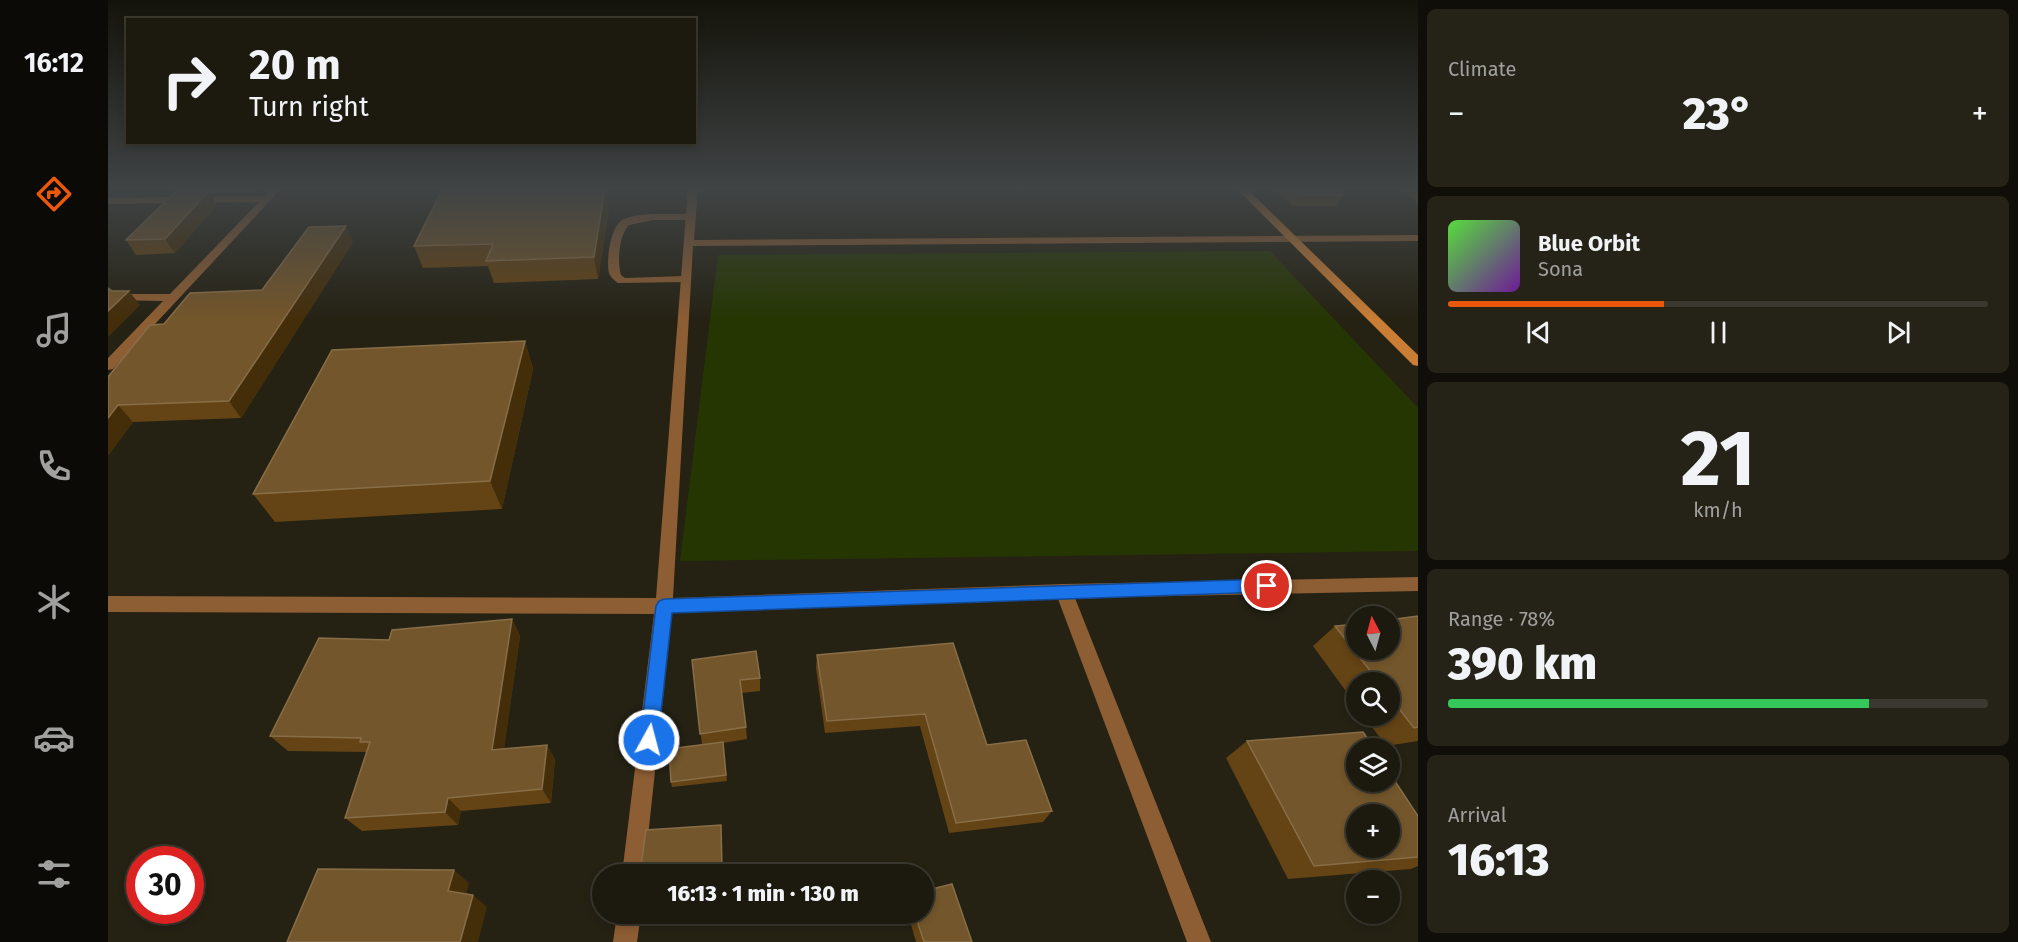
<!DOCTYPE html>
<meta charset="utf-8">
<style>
:root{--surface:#1c1a0f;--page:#252318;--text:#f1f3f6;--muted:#a0a19e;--line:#3a382f;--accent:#ea580c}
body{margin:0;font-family:"Fira Sans",sans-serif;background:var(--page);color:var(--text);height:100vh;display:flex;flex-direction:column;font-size:22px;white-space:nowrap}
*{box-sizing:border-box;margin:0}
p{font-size:20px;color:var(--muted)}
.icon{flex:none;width:33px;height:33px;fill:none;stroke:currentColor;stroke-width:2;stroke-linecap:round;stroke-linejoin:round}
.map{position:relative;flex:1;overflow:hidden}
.side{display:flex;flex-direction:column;gap:9px;padding:9px;background:#0f0e08;width:600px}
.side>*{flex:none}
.hud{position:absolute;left:18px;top:18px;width:570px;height:126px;border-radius:0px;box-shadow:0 3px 9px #0003,0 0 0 2px var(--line);background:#1c1a0f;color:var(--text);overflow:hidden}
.needle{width:39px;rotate:354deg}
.controls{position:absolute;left:1238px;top:606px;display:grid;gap:12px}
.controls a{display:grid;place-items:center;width:54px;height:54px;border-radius:50%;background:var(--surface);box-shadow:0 3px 9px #0003,0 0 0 2px var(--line);font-size:30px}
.speed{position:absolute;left:18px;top:846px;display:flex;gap:12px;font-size:30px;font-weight:700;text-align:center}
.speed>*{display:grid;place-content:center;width:78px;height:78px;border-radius:50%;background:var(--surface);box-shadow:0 3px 9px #0003,0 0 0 2px var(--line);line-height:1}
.speed .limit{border:9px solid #d22;background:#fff;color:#111}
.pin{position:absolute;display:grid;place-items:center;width:51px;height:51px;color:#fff;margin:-26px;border:3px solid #fff;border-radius:50%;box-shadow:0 2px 6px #0007}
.me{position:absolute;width:66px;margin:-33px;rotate:7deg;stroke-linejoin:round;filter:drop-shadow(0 0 4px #0008)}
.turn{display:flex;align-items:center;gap:21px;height:126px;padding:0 24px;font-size:27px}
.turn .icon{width:78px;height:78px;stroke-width:2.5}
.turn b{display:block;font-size:42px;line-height:51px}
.big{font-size:45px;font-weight:800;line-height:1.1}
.side .widget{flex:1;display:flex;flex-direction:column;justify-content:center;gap:9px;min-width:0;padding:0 21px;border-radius:9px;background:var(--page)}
.side .dial{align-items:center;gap:0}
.dial b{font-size:78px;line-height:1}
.song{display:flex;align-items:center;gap:18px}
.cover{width:72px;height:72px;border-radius:9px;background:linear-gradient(135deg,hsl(110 70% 55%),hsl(280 70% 35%))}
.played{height:6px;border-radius:3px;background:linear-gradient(90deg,var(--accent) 40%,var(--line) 40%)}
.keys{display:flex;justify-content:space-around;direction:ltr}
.heat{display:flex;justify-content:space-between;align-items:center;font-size:33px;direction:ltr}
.charge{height:9px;border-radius:4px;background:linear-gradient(90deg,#34c759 78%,var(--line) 0)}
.trip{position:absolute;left:484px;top:864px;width:342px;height:60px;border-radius:30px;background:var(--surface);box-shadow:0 3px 9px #0003,0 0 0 2px var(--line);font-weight:800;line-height:60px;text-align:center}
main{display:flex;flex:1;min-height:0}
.tabs{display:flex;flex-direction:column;width:108px;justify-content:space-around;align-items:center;background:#0b0a06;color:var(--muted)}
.tabs .icon{width:42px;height:42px}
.tabs .selected{color:var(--accent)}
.tabs b{font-size:27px;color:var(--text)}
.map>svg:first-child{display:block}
.green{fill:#263603}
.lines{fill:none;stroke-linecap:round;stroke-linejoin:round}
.service{fill:#8d5d33;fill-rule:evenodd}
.minor{fill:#8d5d33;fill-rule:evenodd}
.secondary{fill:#ca7d35;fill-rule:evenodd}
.wall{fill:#644314}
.shaded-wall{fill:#442e0a}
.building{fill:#73562b;stroke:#886e48;stroke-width:1.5;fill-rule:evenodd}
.route{fill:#1a73e8;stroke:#114b97;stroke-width:1.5}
</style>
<main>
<nav class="tabs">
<b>16:12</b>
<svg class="icon selected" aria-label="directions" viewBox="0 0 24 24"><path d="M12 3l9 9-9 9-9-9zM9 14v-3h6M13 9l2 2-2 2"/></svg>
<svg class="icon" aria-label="music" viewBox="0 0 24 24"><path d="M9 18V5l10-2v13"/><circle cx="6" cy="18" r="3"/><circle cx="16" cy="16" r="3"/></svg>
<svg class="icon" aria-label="phone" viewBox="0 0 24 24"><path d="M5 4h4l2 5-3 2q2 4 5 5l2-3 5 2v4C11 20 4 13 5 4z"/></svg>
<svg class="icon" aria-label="climate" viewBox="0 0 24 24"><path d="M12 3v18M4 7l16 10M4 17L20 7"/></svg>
<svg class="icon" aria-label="car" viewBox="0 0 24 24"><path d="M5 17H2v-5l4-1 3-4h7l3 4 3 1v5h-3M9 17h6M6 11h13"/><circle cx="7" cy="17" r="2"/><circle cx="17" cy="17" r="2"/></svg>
<svg class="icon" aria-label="filters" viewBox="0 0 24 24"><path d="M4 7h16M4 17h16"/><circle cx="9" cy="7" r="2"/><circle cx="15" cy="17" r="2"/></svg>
</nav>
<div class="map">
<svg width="1310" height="942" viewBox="0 0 1310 942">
<rect width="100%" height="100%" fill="#252214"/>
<path class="green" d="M1162,251L1310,408V551L572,561L610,255Z"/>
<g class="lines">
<path class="service" d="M556,214H582L587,217L582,220H545L521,225C511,235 509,262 513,275L517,278L577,276L583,279L577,282L510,283C506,280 503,278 501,273C498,260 502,228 514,220C526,214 543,214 556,214Z"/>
<path class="minor" d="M164,188H174L5,369L0,370V358L55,301L0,300V294H62L151,202L0,204V198L157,196Z
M580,188H590L586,240L1310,235V241L585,246L565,598L956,584L1310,577V591L967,598L1103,942H1079L950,599L564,613L536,874H514L546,614L0,612V596L548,598Z
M509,914H533L529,942H505Z"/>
<path class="secondary" d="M1128,188H1138L1310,355V366L1305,365Z"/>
</g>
<path class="wall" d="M82,188H147L142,193L103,194L109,205L67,253L28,255L18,240L84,191Z
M281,188H318L282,190Z
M335,188H395L394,190L501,208L490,279L386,283L380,266L315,268L306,246Z
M1165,188H1227L1235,195L1228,206H1185Z
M1291,188H1310V203Z
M245,242L133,418L25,422L0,455V377L154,290Z
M417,341L425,369L394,509L167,522L145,494Z
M1310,616V741L1278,746L1256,716H1281V682H1248V705L1205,646L1227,626Z
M404,619L412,636L396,748L447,759L443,803L353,811L350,825L254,831L237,818L258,752L180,751L162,736L281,640Z
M709,655L879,745L944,811L935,822L841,833L812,726L717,733L708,668Z
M584,660L652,678V691L633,693L638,727L639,739L615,743L619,781L564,787L563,782L594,745Z
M1139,741L1310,816V866L1303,869L1180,879L1118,758Z
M530,914H617V919L534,926L529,918Z
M800,914H816L864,942H808Z"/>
<path class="shaded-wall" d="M140,188H147L142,193Z
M384,188H395L390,211L383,190Z
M497,188L501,208L490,279L486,257Z
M101,191L109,205L67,253L57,239Z
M238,226L245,242L133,418L121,401Z
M21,291L32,305L0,337V311Z
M417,341L425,369L394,509L382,481Z
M10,405L25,422L1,455L0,454V418Z
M404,619L412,636L394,764L384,750Z
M439,745L447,759L443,803L434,789Z
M340,798L353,811L350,825L337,812Z
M613,825L614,835L615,874H614Z
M346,870L361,883L356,903L340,891Z
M365,895L379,907L370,942H352Z"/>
<path class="building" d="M335,188H384L383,190L443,188H497L486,257L378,261L385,244L306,246Z
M1184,188H1227L1235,195H1191Z
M101,191L57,239L18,240L67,192Z
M238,226L121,401L10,405L0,418V377L42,325L56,324L82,293L154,290L201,227Z
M0,288L4,291H21L0,311Z
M417,341L382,481L145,494L224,350Z
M1310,616V727L1306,728L1281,696V682H1271L1227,626L1248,624V650H1281V620Z
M404,619L384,750L439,745L434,789L340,798L337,812L237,818L262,742H252L253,738L162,736L211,638L281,640L284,630Z
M845,643L879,745L918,740L944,811L848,823L817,714L719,721L709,655Z
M648,651L652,678L632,680L638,727L592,734L584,660Z
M1255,732L1266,748H1248V782H1281V772L1310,816V857L1206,866L1139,741ZM1248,814H1281V848H1248Z
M615,742L618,775L563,782L561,749Z
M613,825L614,874H518V867H533L538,830Z
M210,869L346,870L340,891L365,895L352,942H179Z
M844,884L864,942H816L807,914H816V891Z
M530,914H589L529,918Z"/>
<linearGradient id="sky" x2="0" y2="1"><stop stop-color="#14130b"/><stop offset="0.59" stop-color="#404445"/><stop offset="1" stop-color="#404445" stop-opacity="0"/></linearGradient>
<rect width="1310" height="320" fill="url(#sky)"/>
<path class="route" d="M1159,579L1167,586L1159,592L564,613L550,740L547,747L541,750L534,747L532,740L548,606L551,601L556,599Z"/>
</svg>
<div class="controls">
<a><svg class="needle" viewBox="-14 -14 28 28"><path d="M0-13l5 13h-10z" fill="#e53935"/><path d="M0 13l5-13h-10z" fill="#a0a19e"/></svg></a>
<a><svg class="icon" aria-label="search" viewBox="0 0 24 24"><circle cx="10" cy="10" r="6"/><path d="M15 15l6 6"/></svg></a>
<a><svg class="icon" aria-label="layers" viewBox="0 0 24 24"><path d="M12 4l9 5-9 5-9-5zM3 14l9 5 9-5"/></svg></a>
<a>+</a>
<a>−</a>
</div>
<div class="speed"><div class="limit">30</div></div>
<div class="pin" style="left:1159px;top:586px;background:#d93025"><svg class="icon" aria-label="arrive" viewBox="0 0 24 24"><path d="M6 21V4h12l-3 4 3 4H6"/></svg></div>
<svg class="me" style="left:541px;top:740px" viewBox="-20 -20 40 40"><circle r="17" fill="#1a73e8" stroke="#fff" stroke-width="3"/><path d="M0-11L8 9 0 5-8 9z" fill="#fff"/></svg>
<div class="trip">16:13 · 1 min · 130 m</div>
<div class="hud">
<div class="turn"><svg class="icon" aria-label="right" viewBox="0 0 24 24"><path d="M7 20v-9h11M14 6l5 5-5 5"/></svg><div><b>20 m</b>Turn right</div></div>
</div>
</div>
<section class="side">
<div class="widget"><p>Climate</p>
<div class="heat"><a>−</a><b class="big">23°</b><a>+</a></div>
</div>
<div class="widget">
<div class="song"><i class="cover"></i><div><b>Blue Orbit</b><p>Sona</p></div></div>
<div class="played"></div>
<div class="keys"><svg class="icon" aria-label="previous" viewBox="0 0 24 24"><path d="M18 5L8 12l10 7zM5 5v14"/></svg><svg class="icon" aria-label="pause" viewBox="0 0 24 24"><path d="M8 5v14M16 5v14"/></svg><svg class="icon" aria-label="next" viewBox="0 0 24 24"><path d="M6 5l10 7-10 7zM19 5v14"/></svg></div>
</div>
<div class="widget dial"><b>21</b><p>km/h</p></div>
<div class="widget"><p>Range · 78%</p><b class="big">390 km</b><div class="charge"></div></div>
<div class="widget"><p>Arrival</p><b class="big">16:13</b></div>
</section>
</main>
